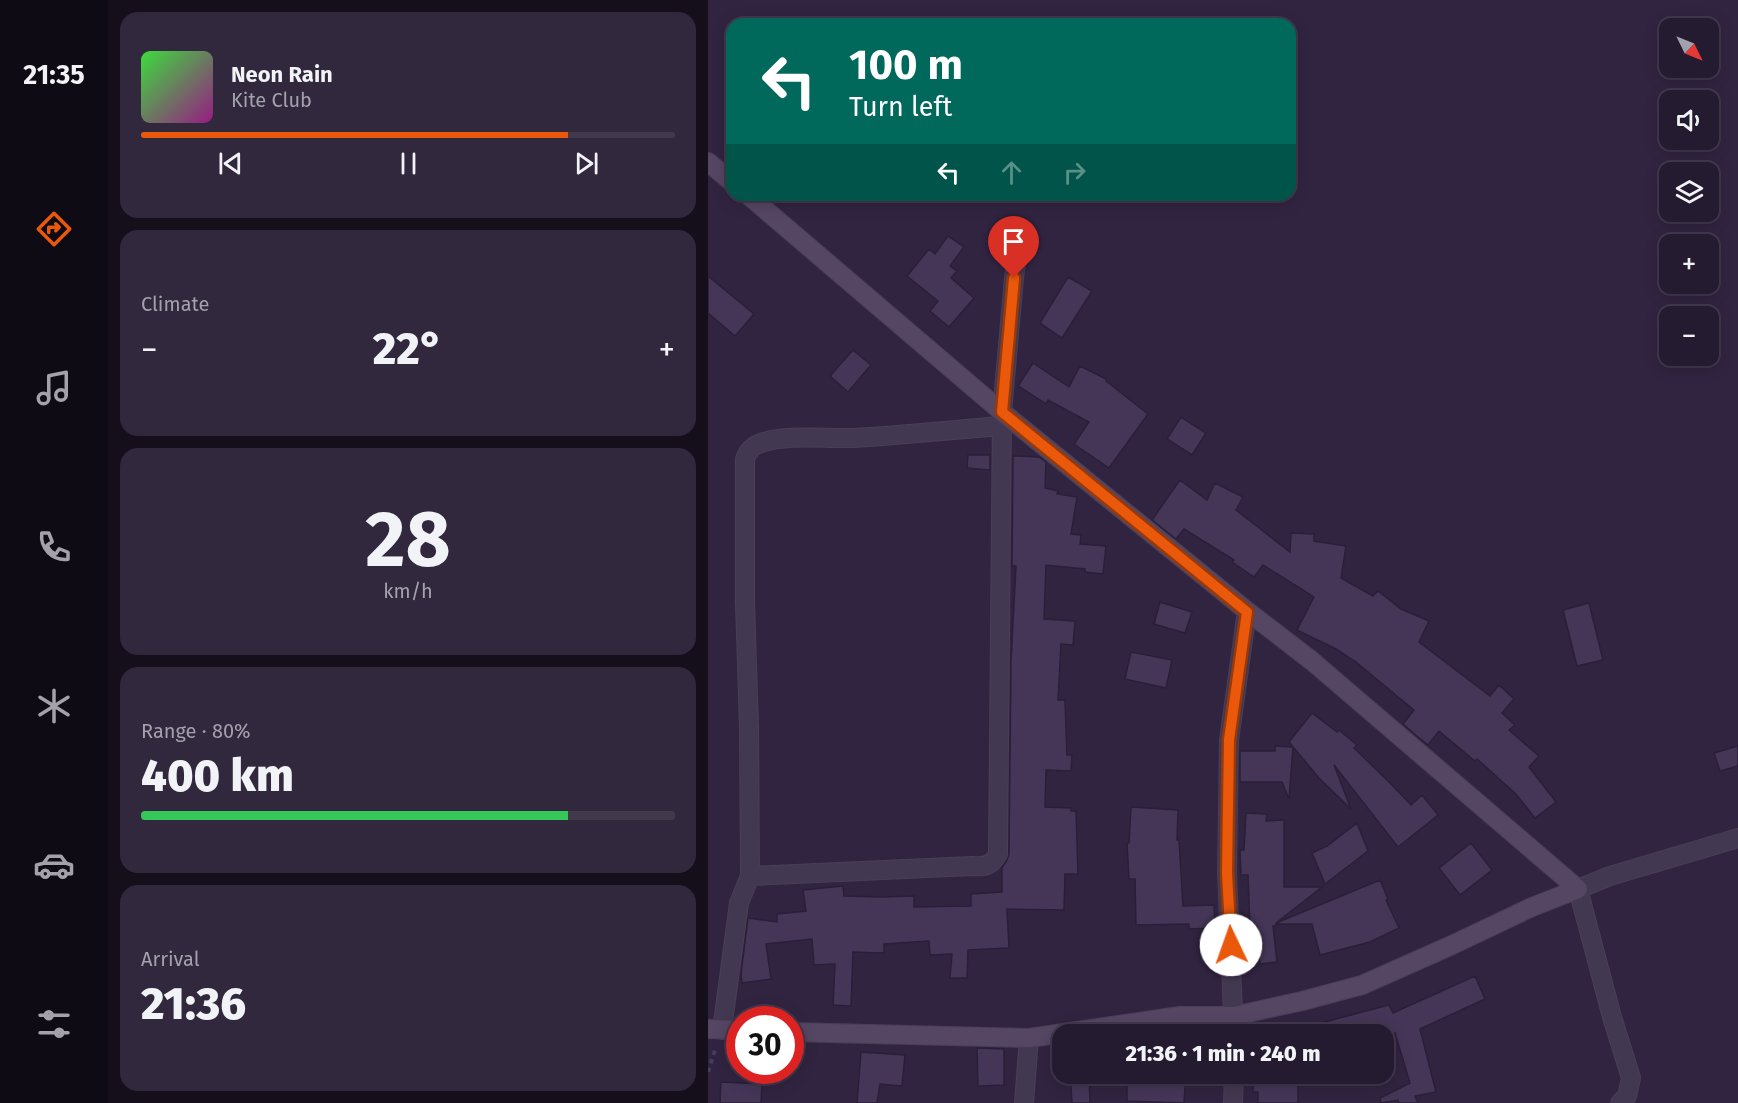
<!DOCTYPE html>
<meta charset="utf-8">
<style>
:root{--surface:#251b31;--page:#31283d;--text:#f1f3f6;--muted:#a3a1ab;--line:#42394d;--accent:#ea580c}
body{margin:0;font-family:"Fira Sans",sans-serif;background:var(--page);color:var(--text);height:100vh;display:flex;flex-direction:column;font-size:22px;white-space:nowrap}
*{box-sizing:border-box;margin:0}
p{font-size:20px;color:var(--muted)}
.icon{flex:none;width:33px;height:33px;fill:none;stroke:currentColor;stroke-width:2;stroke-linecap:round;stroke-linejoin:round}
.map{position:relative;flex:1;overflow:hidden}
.side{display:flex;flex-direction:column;gap:12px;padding:12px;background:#140f1b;width:600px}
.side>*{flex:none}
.banner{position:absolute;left:18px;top:18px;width:570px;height:183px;border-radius:18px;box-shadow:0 3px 15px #0003,0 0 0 2px var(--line);background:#00695c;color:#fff;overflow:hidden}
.needle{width:39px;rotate:133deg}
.fabs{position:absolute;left:951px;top:18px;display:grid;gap:12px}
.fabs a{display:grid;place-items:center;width:60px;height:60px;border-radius:12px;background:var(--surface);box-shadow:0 3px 15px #0003,0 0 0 2px var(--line);font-size:30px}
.speed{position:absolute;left:18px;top:1006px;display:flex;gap:12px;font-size:30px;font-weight:700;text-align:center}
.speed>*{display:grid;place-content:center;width:78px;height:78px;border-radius:50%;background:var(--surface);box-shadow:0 3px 15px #0003,0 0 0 2px var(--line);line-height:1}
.speed .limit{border:9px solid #d22;background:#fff;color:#111}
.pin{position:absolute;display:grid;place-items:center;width:51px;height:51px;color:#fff;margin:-62px -26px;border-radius:50% 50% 50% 0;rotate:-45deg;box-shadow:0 0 6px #0007}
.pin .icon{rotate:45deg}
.me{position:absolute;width:66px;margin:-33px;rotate:357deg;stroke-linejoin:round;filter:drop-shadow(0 0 4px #0008)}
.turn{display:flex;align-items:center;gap:21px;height:126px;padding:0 24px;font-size:27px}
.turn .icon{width:78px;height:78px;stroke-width:2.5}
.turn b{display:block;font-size:42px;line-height:51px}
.lanes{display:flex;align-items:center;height:57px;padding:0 24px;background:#0003;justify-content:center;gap:30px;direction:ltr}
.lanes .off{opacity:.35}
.big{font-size:45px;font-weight:800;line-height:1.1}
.side .tile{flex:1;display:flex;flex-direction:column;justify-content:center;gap:9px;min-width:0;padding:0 21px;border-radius:18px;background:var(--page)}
.side .dial{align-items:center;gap:0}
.dial b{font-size:78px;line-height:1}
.song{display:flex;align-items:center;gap:18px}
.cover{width:72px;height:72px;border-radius:9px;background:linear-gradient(135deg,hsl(120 70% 55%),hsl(310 70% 35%))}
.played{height:6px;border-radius:3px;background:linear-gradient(90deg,var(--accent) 80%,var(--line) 80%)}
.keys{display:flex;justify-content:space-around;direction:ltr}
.heat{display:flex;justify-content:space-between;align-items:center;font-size:33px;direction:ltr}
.charge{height:9px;border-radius:4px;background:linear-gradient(90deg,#34c759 80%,var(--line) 0)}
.trip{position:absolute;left:344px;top:1024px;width:342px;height:60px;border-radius:18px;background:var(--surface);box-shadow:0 3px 15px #0003,0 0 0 2px var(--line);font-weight:800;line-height:60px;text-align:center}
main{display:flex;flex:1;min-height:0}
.dock{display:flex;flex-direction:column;width:108px;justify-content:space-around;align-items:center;background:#0f0b14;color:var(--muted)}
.dock .icon{width:42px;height:42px}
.dock .current{color:var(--accent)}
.dock b{font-size:27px;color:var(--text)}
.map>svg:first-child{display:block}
.building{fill:#453658;stroke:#2a1f38;stroke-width:1.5}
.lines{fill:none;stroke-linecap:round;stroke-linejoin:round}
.street-casing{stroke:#4a3f57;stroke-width:20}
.secondary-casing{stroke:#4a3f57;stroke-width:20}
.path{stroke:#3f415a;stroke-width:4;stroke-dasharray:4.5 4.5;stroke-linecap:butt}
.street{stroke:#433851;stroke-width:18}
.secondary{stroke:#554664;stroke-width:18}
.route-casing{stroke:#983908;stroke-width:15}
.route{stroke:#ea580c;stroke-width:10}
</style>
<main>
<nav class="dock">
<b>21:35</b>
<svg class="icon current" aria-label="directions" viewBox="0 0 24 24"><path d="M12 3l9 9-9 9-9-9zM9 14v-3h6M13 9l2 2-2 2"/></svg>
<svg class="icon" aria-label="music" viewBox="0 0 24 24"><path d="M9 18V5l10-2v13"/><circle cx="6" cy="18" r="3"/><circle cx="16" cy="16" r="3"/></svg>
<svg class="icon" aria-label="phone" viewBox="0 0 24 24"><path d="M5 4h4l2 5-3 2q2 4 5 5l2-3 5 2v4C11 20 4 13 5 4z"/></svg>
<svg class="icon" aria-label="climate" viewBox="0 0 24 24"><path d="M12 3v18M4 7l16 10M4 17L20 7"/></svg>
<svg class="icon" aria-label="car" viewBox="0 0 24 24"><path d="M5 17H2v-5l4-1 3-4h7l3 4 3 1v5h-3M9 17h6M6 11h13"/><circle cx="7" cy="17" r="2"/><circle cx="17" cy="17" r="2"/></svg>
<svg class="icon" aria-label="filters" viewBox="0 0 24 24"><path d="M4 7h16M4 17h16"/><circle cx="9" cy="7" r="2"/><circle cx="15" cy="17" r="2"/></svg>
</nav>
<section class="side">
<div class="tile">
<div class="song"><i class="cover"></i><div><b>Neon Rain</b><p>Kite Club</p></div></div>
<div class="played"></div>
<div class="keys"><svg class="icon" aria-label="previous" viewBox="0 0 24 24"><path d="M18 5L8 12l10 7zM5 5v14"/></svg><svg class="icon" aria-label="pause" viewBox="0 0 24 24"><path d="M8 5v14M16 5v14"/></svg><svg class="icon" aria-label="next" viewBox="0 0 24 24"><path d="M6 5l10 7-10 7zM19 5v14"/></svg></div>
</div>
<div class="tile"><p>Climate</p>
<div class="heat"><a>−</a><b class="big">22°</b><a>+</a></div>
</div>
<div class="tile dial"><b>28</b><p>km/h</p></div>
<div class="tile"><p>Range · 80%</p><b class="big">400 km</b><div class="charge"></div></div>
<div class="tile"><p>Arrival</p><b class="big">21:36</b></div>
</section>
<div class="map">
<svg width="1030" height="1103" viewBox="0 0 1030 1103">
<rect width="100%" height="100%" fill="#312441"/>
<path class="building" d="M240,236L256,247L242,266L249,271L243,278L266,298L241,327L222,311L230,301L199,276L221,249L227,254Z
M0,276L46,314L27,336L0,313Z
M360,277L384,291L354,338L332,323Z
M145,350L163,365L140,392L122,376Z
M325,363L361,387L372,366L398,379V381L440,414L401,468L366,444L381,422L340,400L338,404L310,386Z
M473,417L498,433L484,455L459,439Z
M260,455H282V470L259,468Z
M305,456L331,457L338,462L337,488L350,491L349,494L369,497L363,534L373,535L372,544L398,546L395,574L377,572V569L338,565L336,619L367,621L365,645L353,644L350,700H357L359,755H364L363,771L338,770L337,807L363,808V811H368L370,874H357L356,910L299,909L301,948L260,950L259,978H242L244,954L222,955L221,941L176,944V953L145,952L143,1006L125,1005L127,964L106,965L104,939L58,944L63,979L34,983L33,974L40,918L69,922V914L98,911L95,890L135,886L136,896L173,897L206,896V907L263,906V894L294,892V868L299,860L301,854L303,661L308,566H304Z
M472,480L499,500L507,483L535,497L528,510L582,552L583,533L606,534V541L638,546L633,578L665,596L670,591L693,609L721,621L711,642L782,696L791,685L806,699L794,713L807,725L801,730L831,756L821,767L848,802L827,818L808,794L769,759L767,761L731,731L720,745L710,737L695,724L706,710L648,662L628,649L589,630L606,597L555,565L546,577L524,562L526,560L476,529L468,539L444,520Z
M452,602L484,612L477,633L446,624Z
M881,603L895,660L869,666L855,610Z
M423,652L464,660L458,688L417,679Z
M604,713L629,732L631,730L649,745L646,748L681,782L703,805L714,795L730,815L690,847L626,765L643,809L611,778L581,742Z
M567,746L585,747L581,799L574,782H532V751H567Z
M1030,746V766L1012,771L1006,753Z
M423,807L470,810L469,840H471L475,906L506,905L507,928L481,929V924L428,925L427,879H421L419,843H421Z
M538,813L559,814L558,821L576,820V887H614L568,923L672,880L680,899L678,900L691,928L662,942L612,955L604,924H568V926H565L569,962L552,964L547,927H542L540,875H533L532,850H536Z
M649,823L660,851L617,884L604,853L619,846Z
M763,843L784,870L752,895L731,868Z
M767,976L777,999L712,1029L728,1092L707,1096L710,1103H691L690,1100L673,1103L672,1098L702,1083L687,1033L682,1035H591L590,1029L681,1005L685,1013Z
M269,1048L296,1049V1085L270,1086Z
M153,1052L197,1055L194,1086L172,1084L169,1103H149Z
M362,1074H381L382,1103H364Z
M419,1074H478L476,1103L419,1101Z
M545,1074H590V1103H550V1092H545Z
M13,1082L54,1084L53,1103H12Z"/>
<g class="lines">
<defs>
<path id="street" d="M42,876L264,866C277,867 283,866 290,854L294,412L306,278L312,229
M14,1030L31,903L42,876L41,727L37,603V459C40,451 44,446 53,443C80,434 116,439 145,438C195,435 244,430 294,426
M526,1035L519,873L521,740L539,611
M316,1103L321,1038
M525,1103L526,1074
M912,1103L919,1096L923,1078L904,1017L870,889L902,876L1030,838"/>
<path id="secondary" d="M0,162L24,182
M40,195L294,412L539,611L604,661L870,889L824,907L744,945L654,985L594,1001L526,1016H472L321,1038L82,1032
M0,1029L32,1030"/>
</defs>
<use href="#street" class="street-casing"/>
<use href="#secondary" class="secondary-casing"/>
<path class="path" d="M0,1072L8,1047"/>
<use href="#street" class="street"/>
<use href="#secondary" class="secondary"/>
</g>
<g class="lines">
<defs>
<path id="route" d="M306,278L294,412L539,612L521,740L519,873L523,945"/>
</defs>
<use href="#route" class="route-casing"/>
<use href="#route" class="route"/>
</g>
</svg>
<div class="fabs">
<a><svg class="needle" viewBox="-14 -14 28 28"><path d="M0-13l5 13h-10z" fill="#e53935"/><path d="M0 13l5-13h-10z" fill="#a3a1ab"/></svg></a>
<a><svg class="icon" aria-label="sound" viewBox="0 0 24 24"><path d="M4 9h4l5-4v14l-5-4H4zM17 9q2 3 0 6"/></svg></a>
<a><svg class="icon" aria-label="layers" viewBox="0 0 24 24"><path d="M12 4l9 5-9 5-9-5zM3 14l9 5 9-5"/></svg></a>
<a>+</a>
<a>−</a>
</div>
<div class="speed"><div class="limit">30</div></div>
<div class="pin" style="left:306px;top:278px;background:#d93025"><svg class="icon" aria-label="arrive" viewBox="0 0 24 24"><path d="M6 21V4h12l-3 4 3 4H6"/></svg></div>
<svg class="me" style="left:523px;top:945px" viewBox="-20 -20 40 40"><circle r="19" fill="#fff"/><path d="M0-13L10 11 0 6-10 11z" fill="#ea580c"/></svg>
<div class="trip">21:36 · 1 min · 240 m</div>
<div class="banner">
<div class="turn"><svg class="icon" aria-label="left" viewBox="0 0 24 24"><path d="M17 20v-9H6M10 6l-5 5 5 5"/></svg><div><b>100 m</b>Turn left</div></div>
<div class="lanes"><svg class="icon" aria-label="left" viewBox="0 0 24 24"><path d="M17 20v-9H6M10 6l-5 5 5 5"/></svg><svg class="icon off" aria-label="ahead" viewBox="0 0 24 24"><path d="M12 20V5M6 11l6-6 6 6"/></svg><svg class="icon off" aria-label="right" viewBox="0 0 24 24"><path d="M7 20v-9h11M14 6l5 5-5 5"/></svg></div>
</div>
</div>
</main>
